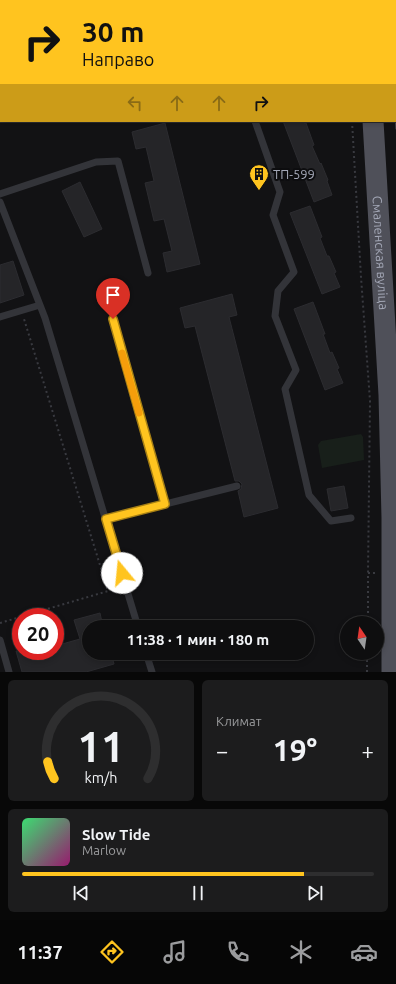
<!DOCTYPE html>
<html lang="ru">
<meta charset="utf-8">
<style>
:root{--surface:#0e0e0f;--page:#1c1c1d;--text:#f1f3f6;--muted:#9b9c9e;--line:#2e2e2f;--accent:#ffc41f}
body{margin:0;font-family:Ubuntu,sans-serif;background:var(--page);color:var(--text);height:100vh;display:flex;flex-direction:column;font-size:15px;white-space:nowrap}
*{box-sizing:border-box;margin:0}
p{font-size:13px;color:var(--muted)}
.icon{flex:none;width:22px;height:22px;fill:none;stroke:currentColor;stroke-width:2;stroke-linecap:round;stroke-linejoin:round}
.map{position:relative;height:672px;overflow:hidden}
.details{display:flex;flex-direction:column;gap:8px;padding:8px;background:#080808;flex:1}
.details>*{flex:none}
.banner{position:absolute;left:0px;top:0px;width:396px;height:122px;box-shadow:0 2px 6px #0003,0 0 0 1px var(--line);background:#ffc41f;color:#111;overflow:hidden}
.needle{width:26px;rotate:347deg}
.buttons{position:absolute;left:340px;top:616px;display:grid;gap:8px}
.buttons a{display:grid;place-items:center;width:44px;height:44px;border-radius:50%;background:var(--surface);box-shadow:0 2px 6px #0003,0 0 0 1px var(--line);font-size:20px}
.speed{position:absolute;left:12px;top:608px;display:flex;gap:8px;font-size:20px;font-weight:700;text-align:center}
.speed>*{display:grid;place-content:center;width:52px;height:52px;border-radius:50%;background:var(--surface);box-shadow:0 2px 6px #0003,0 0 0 1px var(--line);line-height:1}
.speed .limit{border:6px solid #d22;background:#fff;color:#111}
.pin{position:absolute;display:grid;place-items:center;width:34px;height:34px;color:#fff;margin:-41px -17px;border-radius:50% 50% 50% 0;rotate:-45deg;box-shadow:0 0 4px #0007}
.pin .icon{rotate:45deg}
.me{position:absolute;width:44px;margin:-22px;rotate:343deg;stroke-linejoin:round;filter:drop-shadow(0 0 3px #0008)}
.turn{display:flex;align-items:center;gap:14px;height:84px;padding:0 16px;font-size:18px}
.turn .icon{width:52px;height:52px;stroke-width:2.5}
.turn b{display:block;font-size:28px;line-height:34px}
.lanes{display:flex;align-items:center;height:38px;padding:0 16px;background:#0003;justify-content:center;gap:20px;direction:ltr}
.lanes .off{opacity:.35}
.big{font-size:30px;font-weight:700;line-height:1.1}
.details .card{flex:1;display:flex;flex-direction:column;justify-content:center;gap:6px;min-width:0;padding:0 14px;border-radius:6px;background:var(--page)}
.details .dial{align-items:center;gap:0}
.dial svg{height:104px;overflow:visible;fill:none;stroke:var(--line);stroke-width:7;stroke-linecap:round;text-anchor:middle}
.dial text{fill:var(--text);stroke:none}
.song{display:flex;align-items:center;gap:12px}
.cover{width:48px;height:48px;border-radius:6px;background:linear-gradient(135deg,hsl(140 70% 55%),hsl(320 70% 35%))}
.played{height:4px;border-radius:2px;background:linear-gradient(90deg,var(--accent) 80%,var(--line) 80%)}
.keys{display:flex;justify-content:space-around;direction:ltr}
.heat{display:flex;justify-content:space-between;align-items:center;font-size:22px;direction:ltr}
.details .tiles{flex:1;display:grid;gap:8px;grid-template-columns:1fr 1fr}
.card:last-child{grid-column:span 2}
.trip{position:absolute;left:82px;top:620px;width:232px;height:40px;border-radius:20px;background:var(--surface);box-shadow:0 2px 6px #0003,0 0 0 1px var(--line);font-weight:700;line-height:40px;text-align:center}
.tab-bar{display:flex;height:64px;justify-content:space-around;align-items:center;background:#060606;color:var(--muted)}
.tab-bar .icon{width:28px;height:28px}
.tab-bar .current{color:var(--accent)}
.tab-bar b{font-size:18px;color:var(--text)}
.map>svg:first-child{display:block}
.green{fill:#181f1a}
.building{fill:#252528;stroke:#2c2c30}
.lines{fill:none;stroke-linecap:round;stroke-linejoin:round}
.path{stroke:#393a40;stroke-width:2;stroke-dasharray:2 3;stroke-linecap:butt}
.lane{stroke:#333439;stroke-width:7}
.primary{stroke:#4f5059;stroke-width:21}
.tram{stroke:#46474e;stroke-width:1}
.route-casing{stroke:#a67f14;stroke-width:10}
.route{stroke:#ffc41f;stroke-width:7}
.slow{stroke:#f59e0b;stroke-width:7}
.labels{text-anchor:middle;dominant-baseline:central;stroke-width:4;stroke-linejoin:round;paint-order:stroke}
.poi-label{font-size:13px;fill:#a3a7b6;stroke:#0d0d0f;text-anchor:start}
.street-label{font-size:13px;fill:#a3a7b6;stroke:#0d0d0f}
</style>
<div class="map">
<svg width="396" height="672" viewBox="0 0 396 672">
<rect width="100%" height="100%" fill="#121214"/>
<path class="green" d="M361,434L363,437L364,460L322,468L318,445L321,441Z"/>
<path class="building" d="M283,121H303L304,123H306L314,145L312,146L320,164L321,163L328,180L327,181L332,195L314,202Z
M165,123L200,264L167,272L163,253L172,251L164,219L154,221L145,183L154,181L146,147L136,149L132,132Z
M80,182L102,229L84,237L62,191Z
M310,206L322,237L320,238L327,256H329L336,272L334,273L340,287L322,294L290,213Z
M13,261L24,295L0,303V265Z
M232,294L237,315L229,317L278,508L244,517L238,491L241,489L242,484L239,481H235L195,326L185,328L180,308Z
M313,302L325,334H323L330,353L332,352L339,368L337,369L343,383L325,390L294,309Z
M344,486L348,508L331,511L327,489Z
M100,613L103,627H89V653H111L114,664L86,672H22L16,651H55V646L80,639L74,620Z"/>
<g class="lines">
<path class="path" d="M213,0L214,1
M344,0L345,1
M352,121L361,277L370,401L368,573
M0,623L108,591L24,319
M368,623V573H377
M367,672V653"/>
<path class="lane" d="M71,0V1
M146,1L149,0
M0,3L1,5
M0,60H1
M255,121L280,192L273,215L294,272L278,291L275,316L296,370L285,389L309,495L331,521L351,518
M0,194L96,162L118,161L148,273
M0,202L45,318L138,627
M0,317L40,305
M113,319L165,504
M106,519L237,486
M0,640L9,672
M146,653L152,672"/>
<g class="primary">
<path d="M376,0L377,1"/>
<path id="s1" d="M373,121L389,395L392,518V672"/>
</g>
<path class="tram" d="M386,0V1
M394,0V1
M395,18L396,31
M395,116L396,129"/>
</g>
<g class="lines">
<defs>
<path id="route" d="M113,319L165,504L106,519L122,573"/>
</defs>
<use href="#route" class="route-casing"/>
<use href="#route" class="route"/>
<path class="slow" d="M122,353L139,413"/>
</g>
<defs>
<symbol id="building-pin" viewBox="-11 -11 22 30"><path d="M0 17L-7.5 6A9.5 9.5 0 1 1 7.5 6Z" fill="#ffc41f" stroke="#0d0d0f"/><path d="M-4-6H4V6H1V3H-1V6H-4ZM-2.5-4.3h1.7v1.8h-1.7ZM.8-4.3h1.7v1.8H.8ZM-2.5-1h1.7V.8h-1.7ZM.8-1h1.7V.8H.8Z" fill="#111"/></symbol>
</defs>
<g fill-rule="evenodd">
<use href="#building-pin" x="248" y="163" width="22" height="30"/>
</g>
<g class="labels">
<g class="poi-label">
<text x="273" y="174">ТП-599</text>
</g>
<g class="street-label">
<text stroke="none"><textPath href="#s1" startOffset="132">Смаленская вуліца</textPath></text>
</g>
</g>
</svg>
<div class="buttons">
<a><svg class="needle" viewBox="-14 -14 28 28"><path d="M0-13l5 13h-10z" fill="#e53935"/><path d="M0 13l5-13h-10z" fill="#9b9c9e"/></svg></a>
</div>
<div class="speed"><div class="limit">20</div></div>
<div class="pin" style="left:113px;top:319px;background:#d93025"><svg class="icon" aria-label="arrive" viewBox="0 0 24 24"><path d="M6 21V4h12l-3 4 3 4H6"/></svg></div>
<svg class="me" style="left:122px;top:573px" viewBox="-20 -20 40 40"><circle r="19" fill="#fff"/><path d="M0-13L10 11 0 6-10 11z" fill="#ffc41f"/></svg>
<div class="trip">11:38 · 1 мин · 180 m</div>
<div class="banner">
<div class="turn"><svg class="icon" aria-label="right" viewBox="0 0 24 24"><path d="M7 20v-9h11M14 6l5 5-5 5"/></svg><div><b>30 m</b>Направо</div></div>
<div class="lanes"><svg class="icon off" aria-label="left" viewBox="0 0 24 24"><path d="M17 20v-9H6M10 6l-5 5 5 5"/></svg><svg class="icon off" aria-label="ahead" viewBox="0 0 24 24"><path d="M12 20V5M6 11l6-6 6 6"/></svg><svg class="icon off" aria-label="ahead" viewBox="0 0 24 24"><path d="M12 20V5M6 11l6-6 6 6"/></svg><svg class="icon" aria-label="right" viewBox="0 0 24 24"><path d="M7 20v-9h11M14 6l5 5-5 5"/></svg></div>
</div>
</div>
<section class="details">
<div class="tiles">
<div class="card dial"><svg viewBox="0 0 100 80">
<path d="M14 69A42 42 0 1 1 86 69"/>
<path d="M14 69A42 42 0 0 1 9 56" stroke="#ffc41f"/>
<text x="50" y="56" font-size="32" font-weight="700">11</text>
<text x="50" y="72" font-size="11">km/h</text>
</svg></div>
<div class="card"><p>Климат</p>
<div class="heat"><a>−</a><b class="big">19°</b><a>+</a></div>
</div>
<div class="card">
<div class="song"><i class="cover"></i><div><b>Slow Tide</b><p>Marlow</p></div></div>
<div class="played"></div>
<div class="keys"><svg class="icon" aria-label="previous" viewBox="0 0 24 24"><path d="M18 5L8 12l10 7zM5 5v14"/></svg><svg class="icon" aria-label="pause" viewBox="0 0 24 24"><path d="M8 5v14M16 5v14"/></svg><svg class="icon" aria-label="next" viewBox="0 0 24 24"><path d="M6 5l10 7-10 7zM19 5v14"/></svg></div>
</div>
</div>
</section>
<nav class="tab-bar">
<b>11:37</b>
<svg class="icon current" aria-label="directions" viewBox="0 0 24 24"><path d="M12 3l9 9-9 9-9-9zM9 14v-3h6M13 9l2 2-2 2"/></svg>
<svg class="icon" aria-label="music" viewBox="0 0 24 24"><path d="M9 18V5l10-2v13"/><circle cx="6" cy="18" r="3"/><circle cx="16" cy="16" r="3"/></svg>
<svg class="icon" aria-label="phone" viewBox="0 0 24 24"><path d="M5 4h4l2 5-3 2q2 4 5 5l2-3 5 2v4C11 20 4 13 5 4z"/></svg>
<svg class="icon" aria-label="climate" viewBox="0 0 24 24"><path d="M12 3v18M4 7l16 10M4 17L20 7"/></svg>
<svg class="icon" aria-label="car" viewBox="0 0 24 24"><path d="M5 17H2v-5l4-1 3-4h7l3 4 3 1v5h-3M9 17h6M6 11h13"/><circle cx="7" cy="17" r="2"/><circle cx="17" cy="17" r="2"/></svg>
</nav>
